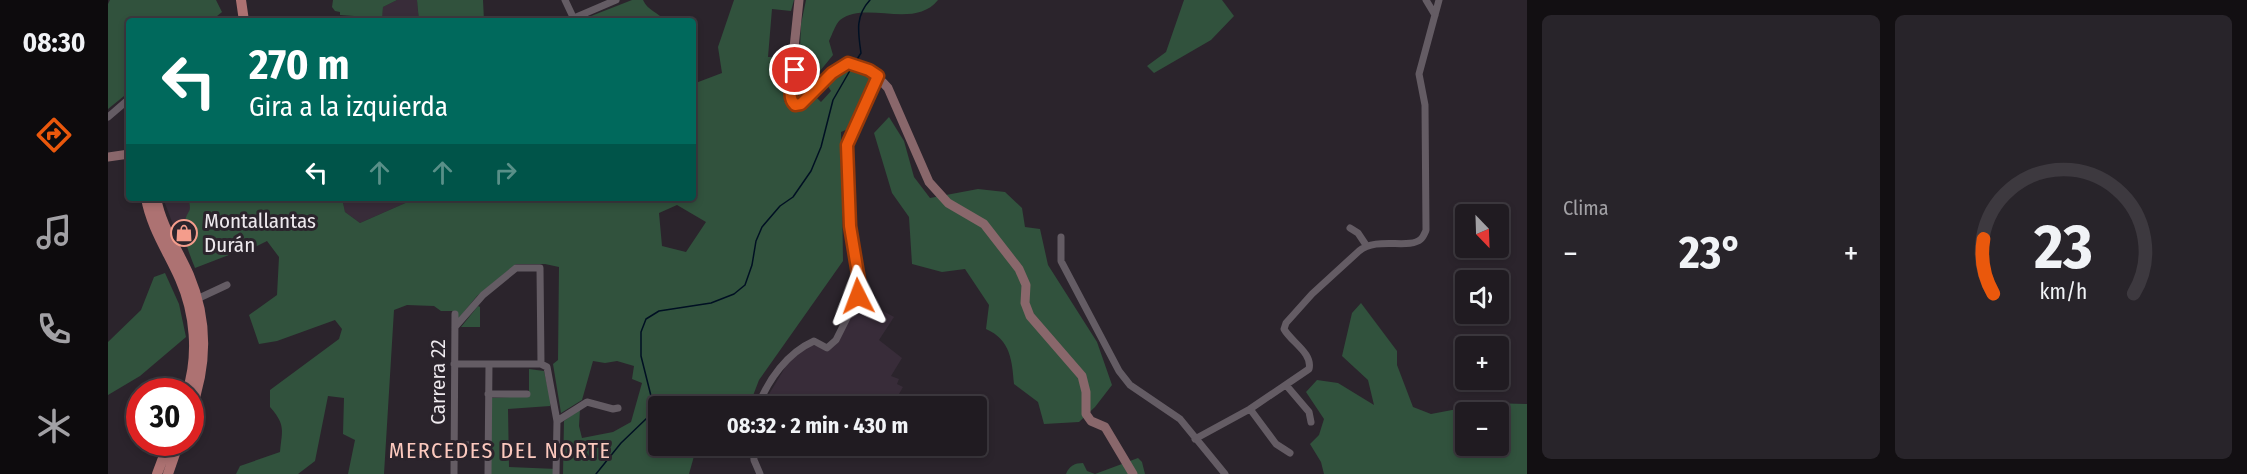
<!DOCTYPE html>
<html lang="es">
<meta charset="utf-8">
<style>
:root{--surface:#201b21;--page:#28242a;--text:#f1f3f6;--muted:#a2a1a5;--line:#3d393f;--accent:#ea580c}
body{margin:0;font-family:"Fira Sans Condensed",sans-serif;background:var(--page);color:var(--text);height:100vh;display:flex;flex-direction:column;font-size:22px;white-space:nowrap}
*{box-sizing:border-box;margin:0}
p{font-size:20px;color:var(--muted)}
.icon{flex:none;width:33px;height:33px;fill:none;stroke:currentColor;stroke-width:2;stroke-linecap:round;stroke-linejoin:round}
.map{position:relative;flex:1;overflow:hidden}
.details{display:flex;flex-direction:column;gap:15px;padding:15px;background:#120f12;width:720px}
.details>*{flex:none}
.top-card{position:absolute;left:18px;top:18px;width:570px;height:183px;border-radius:6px;box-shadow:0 3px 9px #0003,0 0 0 2px var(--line);background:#00695c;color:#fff;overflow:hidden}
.needle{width:39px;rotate:157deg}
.controls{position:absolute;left:1347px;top:204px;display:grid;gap:12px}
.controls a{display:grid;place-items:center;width:54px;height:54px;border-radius:6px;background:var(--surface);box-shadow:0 3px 9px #0003,0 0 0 2px var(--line);font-size:30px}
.speed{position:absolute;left:18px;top:378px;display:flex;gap:12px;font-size:30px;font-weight:700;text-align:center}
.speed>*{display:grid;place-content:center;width:78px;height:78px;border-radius:50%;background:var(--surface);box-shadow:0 3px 9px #0003,0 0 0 2px var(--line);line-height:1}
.speed .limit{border:9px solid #d22;background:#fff;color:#111}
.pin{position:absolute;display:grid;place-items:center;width:51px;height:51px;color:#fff;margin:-26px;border:3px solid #fff;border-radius:50%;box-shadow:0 2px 6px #0007}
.me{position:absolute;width:66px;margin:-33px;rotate:357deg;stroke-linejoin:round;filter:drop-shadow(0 0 4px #0008)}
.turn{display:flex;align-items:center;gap:21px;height:126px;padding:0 24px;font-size:27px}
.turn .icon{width:78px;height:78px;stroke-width:2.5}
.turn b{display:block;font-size:42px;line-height:51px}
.lanes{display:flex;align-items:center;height:57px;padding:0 24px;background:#0003;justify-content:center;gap:30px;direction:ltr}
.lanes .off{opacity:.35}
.big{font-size:45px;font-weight:700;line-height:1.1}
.details .widget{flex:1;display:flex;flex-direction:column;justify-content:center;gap:9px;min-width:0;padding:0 21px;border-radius:9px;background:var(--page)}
.details .dial{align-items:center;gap:0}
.dial svg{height:156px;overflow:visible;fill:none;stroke:var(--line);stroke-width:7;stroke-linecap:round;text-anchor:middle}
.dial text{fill:var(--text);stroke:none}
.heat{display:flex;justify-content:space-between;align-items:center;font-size:33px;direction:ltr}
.details .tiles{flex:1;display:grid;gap:15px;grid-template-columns:repeat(2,1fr)}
.trip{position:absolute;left:540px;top:396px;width:339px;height:60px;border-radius:6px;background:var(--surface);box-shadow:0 3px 9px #0003,0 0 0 2px var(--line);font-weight:700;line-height:60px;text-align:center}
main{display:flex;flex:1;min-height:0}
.tabs{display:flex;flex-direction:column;width:108px;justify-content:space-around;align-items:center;background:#0d0b0d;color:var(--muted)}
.tabs .icon{width:42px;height:42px}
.tabs .selected{color:var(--accent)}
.tabs b{font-size:27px;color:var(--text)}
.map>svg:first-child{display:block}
.built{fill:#382c39}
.green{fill:#31523d;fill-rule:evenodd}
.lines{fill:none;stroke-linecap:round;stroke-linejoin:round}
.stream{stroke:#001023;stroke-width:1.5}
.street{stroke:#645c64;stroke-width:7}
.secondary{stroke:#89676b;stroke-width:9}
.primary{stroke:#ad7272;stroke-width:10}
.route-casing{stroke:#983908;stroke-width:15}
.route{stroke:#ea580c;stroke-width:10}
.labels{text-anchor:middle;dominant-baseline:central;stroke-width:6;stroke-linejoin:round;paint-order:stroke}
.poi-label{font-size:21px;fill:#eee9ee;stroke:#2b242c;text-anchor:start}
.street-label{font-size:21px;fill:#eee9ee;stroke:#2b242c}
.neighbourhood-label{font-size:22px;letter-spacing:1.5px;fill:#fcc9be;stroke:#2b242c}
</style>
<main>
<nav class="tabs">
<b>08:30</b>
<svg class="icon selected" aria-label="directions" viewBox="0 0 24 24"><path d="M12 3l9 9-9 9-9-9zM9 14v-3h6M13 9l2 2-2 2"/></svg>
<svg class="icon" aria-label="music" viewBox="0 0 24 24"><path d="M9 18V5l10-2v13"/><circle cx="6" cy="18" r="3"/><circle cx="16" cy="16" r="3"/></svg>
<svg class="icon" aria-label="phone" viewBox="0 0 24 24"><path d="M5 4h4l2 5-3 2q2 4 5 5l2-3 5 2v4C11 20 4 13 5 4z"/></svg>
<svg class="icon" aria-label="climate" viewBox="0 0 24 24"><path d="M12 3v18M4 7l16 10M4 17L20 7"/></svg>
</nav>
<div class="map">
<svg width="1419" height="474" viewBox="0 0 1419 474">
<rect width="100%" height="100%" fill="#2b242c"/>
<path class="built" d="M289,0H309L311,21H273L275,7Z
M55,198H80L83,211L77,220L79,240L72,243Z
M234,198H302V201L252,223L237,212Z
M753,299L786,317L771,340L794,358L783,376L791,379L789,384L795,387L784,406H659L655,404L678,366L696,348L705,345L725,347L727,345Z"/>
<path class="green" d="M2,0H108L114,12L103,21H21V92L0,109V4Z
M225,0H289L275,7L274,18L232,15V12L227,11L224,7Z
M309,0H375L376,21H311Z
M524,0H535C540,11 550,12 557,21H479L478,18Z
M626,0H686L683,11L664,9L660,57H681L676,101L685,110L694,108L706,95L713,102L723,91L718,83L736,69L762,76L763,82L742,128L733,132L735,261L651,380L641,406H550V446H636V453L588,449L581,474H455L456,421L472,409L471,426L474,438L505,432L523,422L534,383L524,379L526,366L509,361L497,363L485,361L474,400L453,413L445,364L450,360L451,267L437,264H408L369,296L350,319V314L346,311H333L326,306L299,305L286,310L276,474H240L247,440L235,434L236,398L220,396L207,461L190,474H128L132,466L172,452C174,430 178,425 162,407V390L231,339L234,329L227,320L169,341L151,344L141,315L169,295L171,257L159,241L133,254L126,253L87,268C82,255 73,235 77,220C81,208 84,213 80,198H234L237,212L252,223L302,201V198H585V84L614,73L610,47ZM569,205L598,222L578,252L554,246L551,213Z
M698,0H830C806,30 758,0 732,20C727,25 724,35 721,41L725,55L695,92L688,95L691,78L693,24Z
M1076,0H1114L1126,16L1103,40L1046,73L1039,66L1058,52Z
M781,117L796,141L806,177L822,198L870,189L897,192L914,208L917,227L932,229L940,265L989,342L1004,385L987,407L971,422L936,424L930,402L906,384C904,361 903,340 878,329L881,305L857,269L834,272L804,264L801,217L784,193L766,133Z
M57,273L71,304L78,337L32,376L0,395V342L33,310L46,277Z
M1253,303L1289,351V365L1305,407L1323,414L1381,403L1419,404V474H1216L1213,462L1202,444L1211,435L1216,419L1198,392L1209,380L1230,383L1266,405L1260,380L1234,356L1244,313ZM1358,412H1390V446H1358Z
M370,306L372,307V327H353Z
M421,369L436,371L443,401L442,406L400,409L401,467L449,469V474H383V398L421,396Z
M1030,458L1034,462L1037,474H958C961,466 967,463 975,463L979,471L987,474Z"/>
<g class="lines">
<path class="stream" d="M748,61L753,53C750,32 747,16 762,0
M488,474L513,443L539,418L544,400L533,356V332L538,319L551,311L603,303L626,294L637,285L644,265L648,241L654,227L672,206L685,197L703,171L713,147L725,100L744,67"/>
<path class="street" d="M457,0L465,17
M1318,0L1327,15
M459,21L508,0
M0,117L21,99
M1242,228L1250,233L1258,245
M953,237V261L1011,371L1022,385L1072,419L1117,474
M89,299L119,285
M347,327L375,295L408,268H432L433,364
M346,364H433L439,367L449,421L448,474
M1178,385L1201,412L1203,422
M380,394H419
M650,406C660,380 679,353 706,341L719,348L728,340L750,296L751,280L742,226L739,145L769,76
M1142,409L1168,444L1182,453
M449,421L479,402L505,409L510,408
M1087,439L1142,409L1201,369C1205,353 1183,342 1176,329L1178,323L1204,294L1251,251C1269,236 1301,250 1313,239C1314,239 1318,231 1318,230L1317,105L1311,74L1331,0
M346,445H380
M645,446L646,460L652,474
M346,474L347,314
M380,474L381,364"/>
<path class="secondary" d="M691,0L686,48L687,70L681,95L683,102L687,105L693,104L724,73L740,63C759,69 767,73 780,88L821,182L840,203L876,224L911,269L918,285L917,303L922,316L974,376L978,392V414L983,421L997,427L1025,474
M0,157L21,154"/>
<path class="primary" d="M133,0L136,21
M38,198C43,227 60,252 72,279C87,313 91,355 79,392
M48,198C53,226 70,250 81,275C100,320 99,367 82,412
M49,474L61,442
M60,474L71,442"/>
</g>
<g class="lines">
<defs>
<path id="route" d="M687,70C685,82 678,96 687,105L693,104L724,73L740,63L761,70L770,76L739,145L742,226L751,280L750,296"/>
</defs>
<use href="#route" class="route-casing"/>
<use href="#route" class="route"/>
</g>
<defs>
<symbol id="shop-ring" viewBox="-11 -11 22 22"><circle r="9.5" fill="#2b242c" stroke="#f49d8c" stroke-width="1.5"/><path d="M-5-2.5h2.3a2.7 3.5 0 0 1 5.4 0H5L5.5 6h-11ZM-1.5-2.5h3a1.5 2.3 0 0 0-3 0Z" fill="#f49d8c"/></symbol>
</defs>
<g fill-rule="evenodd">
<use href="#shop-ring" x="61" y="218" width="30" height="30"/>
</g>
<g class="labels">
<g class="poi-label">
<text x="96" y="221">Montallantas<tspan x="96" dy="24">Durán</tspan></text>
</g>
<g class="street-label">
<text transform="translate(330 382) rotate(-90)">Carrera 22</text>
</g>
<g class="neighbourhood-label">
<text x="392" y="450">MERCEDES DEL NORTE</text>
</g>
</g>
</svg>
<div class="controls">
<a><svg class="needle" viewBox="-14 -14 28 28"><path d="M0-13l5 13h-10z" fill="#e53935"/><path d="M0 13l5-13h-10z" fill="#a2a1a5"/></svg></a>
<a><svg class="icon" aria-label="sound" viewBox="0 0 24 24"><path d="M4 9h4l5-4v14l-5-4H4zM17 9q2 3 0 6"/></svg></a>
<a>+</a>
<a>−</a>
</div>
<div class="speed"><div class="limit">30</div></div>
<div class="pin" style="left:687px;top:70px;background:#d93025"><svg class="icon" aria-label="arrive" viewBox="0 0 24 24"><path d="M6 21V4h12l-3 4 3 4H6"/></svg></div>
<svg class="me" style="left:750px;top:296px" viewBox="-20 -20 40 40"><path d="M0-17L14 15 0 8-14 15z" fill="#ea580c" stroke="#fff" stroke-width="4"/></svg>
<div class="trip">08:32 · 2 min · 430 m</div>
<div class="top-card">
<div class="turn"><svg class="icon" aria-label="left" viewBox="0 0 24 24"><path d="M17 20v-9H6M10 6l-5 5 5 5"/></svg><div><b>270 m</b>Gira a la izquierda</div></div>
<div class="lanes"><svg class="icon" aria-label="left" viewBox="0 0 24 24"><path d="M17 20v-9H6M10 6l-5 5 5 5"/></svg><svg class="icon off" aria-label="ahead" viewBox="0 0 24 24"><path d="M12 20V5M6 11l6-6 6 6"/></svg><svg class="icon off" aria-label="ahead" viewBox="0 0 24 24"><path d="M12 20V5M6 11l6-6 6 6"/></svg><svg class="icon off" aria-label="right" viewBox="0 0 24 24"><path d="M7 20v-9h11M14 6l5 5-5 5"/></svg></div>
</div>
</div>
<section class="details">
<div class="tiles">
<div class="widget"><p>Clima</p>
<div class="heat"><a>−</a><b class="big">23°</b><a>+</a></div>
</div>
<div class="widget dial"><svg viewBox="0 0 100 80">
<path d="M14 69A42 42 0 1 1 86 69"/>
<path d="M14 69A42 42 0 0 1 9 41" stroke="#ea580c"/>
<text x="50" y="56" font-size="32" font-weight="700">23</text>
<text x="50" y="72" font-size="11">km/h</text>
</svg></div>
</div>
</section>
</main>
